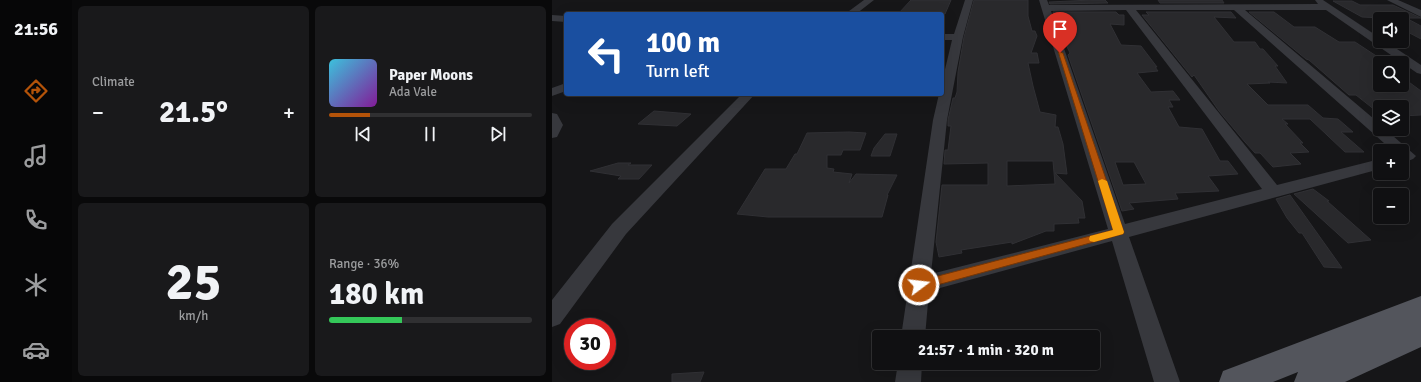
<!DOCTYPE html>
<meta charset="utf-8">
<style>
:root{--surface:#101012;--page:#19191b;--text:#f1f3f6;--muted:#9c9d9f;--line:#303032;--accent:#b45309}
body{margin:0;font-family:Signika,sans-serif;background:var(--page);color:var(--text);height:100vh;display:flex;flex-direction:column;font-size:15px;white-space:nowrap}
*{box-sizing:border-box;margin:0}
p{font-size:13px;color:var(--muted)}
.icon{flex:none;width:22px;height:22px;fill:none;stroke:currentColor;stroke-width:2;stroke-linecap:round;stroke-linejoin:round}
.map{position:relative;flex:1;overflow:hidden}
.drawer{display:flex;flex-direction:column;gap:6px;padding:6px;background:#09090a;width:480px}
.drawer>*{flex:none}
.hud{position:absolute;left:12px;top:12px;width:380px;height:84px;border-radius:4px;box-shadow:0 4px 16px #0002,0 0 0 1px var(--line);background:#1a4fa0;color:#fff;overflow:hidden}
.controls{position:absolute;left:821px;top:12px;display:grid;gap:8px}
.controls a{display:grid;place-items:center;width:36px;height:36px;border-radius:4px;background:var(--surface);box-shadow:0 4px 16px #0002,0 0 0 1px var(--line);font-size:20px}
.speed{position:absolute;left:12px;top:318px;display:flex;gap:8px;font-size:20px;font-weight:700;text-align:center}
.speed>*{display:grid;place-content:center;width:52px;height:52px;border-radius:50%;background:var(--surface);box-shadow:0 4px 16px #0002,0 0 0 1px var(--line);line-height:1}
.speed .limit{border:6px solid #d22;background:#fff;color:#111}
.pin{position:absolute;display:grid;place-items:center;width:34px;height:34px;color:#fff;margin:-41px -17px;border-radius:50% 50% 50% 0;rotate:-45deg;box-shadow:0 0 4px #0007}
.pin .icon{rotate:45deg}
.me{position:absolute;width:44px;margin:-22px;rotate:75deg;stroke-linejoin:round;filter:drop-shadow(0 0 3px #0008)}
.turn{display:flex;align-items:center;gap:14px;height:84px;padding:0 16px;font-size:18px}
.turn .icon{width:52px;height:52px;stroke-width:2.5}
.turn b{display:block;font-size:28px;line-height:34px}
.big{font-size:30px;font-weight:700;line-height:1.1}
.drawer .card{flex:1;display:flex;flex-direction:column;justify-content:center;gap:6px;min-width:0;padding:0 14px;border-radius:6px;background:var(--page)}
.drawer .dial{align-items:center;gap:0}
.dial b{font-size:52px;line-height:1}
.song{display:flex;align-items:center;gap:12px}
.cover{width:48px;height:48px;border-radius:6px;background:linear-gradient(135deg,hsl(190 70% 55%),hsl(290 70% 35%))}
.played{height:4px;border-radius:2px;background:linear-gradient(90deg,var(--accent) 20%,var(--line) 20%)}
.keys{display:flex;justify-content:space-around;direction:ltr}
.heat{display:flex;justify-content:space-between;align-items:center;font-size:22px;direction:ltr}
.charge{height:6px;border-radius:3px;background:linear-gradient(90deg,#34c759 36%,var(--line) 0)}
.drawer .tiles{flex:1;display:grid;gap:6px;grid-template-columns:repeat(2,1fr)}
.trip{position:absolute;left:320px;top:330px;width:228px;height:40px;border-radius:4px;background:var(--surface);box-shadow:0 4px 16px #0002,0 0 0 1px var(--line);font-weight:700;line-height:40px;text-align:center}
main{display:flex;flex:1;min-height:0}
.menu{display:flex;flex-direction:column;width:72px;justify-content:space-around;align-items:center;background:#060607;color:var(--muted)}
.menu .icon{width:28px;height:28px}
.menu .active{color:var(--accent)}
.menu b{font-size:18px;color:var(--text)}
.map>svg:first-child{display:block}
.building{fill:#29292c;stroke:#303034;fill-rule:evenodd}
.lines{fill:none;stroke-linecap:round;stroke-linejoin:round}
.minor{fill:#37383d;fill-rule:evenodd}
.major{fill:#53555c;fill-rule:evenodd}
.route{fill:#b45309;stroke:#753606}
.slow{fill:#f59e0b}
</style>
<main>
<nav class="menu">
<b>21:56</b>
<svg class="icon active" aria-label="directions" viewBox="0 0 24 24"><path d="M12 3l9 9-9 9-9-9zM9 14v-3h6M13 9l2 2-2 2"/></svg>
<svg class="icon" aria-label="music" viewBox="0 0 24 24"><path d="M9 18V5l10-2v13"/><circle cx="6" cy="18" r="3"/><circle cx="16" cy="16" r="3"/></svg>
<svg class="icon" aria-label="phone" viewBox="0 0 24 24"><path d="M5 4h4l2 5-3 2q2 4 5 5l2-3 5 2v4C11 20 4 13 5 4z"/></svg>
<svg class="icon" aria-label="climate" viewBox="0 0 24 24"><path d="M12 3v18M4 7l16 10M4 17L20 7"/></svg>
<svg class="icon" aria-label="car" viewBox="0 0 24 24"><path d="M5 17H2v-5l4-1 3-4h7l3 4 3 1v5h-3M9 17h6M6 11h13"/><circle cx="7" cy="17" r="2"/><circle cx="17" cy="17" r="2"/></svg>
</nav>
<section class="drawer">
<div class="tiles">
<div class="card"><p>Climate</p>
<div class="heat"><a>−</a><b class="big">21.5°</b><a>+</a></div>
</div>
<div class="card">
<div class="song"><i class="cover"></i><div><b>Paper Moons</b><p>Ada Vale</p></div></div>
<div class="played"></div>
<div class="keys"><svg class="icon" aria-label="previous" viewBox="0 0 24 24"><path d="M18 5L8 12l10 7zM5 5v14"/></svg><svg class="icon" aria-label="pause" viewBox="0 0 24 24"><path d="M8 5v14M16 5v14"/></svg><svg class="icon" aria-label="next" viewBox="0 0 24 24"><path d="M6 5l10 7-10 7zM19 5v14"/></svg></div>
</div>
<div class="card dial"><b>25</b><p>km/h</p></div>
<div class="card"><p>Range · 36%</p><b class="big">180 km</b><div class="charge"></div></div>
</div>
</section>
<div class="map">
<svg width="869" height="382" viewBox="0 0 869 382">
<rect width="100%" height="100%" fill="#161618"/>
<path class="building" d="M359,0H399L393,14H346Z
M422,0H476V16L480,31H483L485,36L479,53H485L487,63H476L481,86L488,112L504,115L503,127H506L511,144L515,174L503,173L530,201L533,218H526L527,223L502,224V231H494L460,244V242L409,250L410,253L387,257L384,242L390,185H436V163L392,164L393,150H396L399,126H396V120L401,98H403L405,92L406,72L412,37ZM455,161H501L503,184L455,186Z
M540,0H553L556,3L498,4L497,2Z
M606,0H670L672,3H608Z
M781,1H800L808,5H841L869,18H854L869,26V39L850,29V19L810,17Z
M501,12H564L567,15H572V25L558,24L569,45L589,46L605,67H603L606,71L585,73L599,92L621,91L628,100H617L621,107H616L627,127L650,129L668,161H676L686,174L656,176L667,191L623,193L626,199L577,203L582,209L570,211L516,55L518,53L509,34ZM563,162H582L594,184L571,185Z
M594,12H679L684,18L662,17L682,42H703L708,49H711L726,66H723L735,83L716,82L718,83L695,84L716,105H756L771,118L786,119L801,132H789L812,152H793L758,119H730L736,124H733L751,143H748L757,152L738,153L749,164L721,167L708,153H703L693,142L667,111L642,75L640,77L590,15H597Z
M697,12H722L742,27H763L787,42H803L835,63H828V85H850V77L869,91V115L850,116V107H828V114L804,95H797L757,60L754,59Z
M102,111L139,114L125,126L86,124Z
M297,132L314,133L308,150H291L289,155H275V168L282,169L281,172L300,174L297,183L304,174L345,175L335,195H336L330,217H216L185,214L213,169H234L243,154H245L255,133Z
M333,134H345L338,156H319L322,148Z
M66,163H79L76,165H100L87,179H66L69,176L38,171Z
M761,189L777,201H775L819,240L796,243L742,194Z
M738,195L790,268L772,267L750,233H747L735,218L724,199Z
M152,372L148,382H120V374Z"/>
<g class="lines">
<path class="minor" d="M312,0H322L304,14H293Z
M413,0H421L411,37L395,120L379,274L556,229L487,0H495L497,5L766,4L763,0H771L828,38V41H833L869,65V74L865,73L774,10H693L828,124V129H833L864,156L861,159L856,161L851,159L850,151H841L682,10H584L725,185L828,159V169L577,237L628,382H602L560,241L377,291L373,337H349L381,120L387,94H390V82L400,40H390V34H402ZM574,10L710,189L573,224L499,11Z
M835,0H846L869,10V17Z
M0,15L14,16V22L0,21Z
M14,83V91L0,96V88Z
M190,94H203L74,234L8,324L0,327V300L60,224Z
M0,113L5,114L11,125L5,137L0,138Z
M346,363H370L369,382H343Z"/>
<path class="major" d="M869,296V347L793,382H742L746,372L721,382H667L671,371Z"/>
</g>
<path class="route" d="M506,51L511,53L572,232L571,234L367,290L363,288L361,285L363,282L367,281L561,230Z"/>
<path class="slow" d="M550,179L555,181L572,232L571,234L542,242L538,241L537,239L538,236L561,230L546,181Z"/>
</svg>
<div class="controls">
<a><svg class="icon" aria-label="sound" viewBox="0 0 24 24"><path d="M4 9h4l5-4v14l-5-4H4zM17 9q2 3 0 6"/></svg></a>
<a><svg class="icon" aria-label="search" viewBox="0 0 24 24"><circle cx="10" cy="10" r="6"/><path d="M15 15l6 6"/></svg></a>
<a><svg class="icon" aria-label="layers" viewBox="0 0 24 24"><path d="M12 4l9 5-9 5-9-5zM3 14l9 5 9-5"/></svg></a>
<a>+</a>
<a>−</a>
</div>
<div class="speed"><div class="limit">30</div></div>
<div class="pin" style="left:508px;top:53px;background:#d93025"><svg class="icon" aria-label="arrive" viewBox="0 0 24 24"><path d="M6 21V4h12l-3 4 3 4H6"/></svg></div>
<svg class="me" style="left:367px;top:285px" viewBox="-20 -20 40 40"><circle r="17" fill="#b45309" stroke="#fff" stroke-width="3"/><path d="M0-11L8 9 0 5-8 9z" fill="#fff"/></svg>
<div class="trip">21:57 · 1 min · 320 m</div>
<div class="hud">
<div class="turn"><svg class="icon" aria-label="left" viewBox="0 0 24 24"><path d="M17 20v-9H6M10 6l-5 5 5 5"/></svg><div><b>100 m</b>Turn left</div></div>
</div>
</div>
</main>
